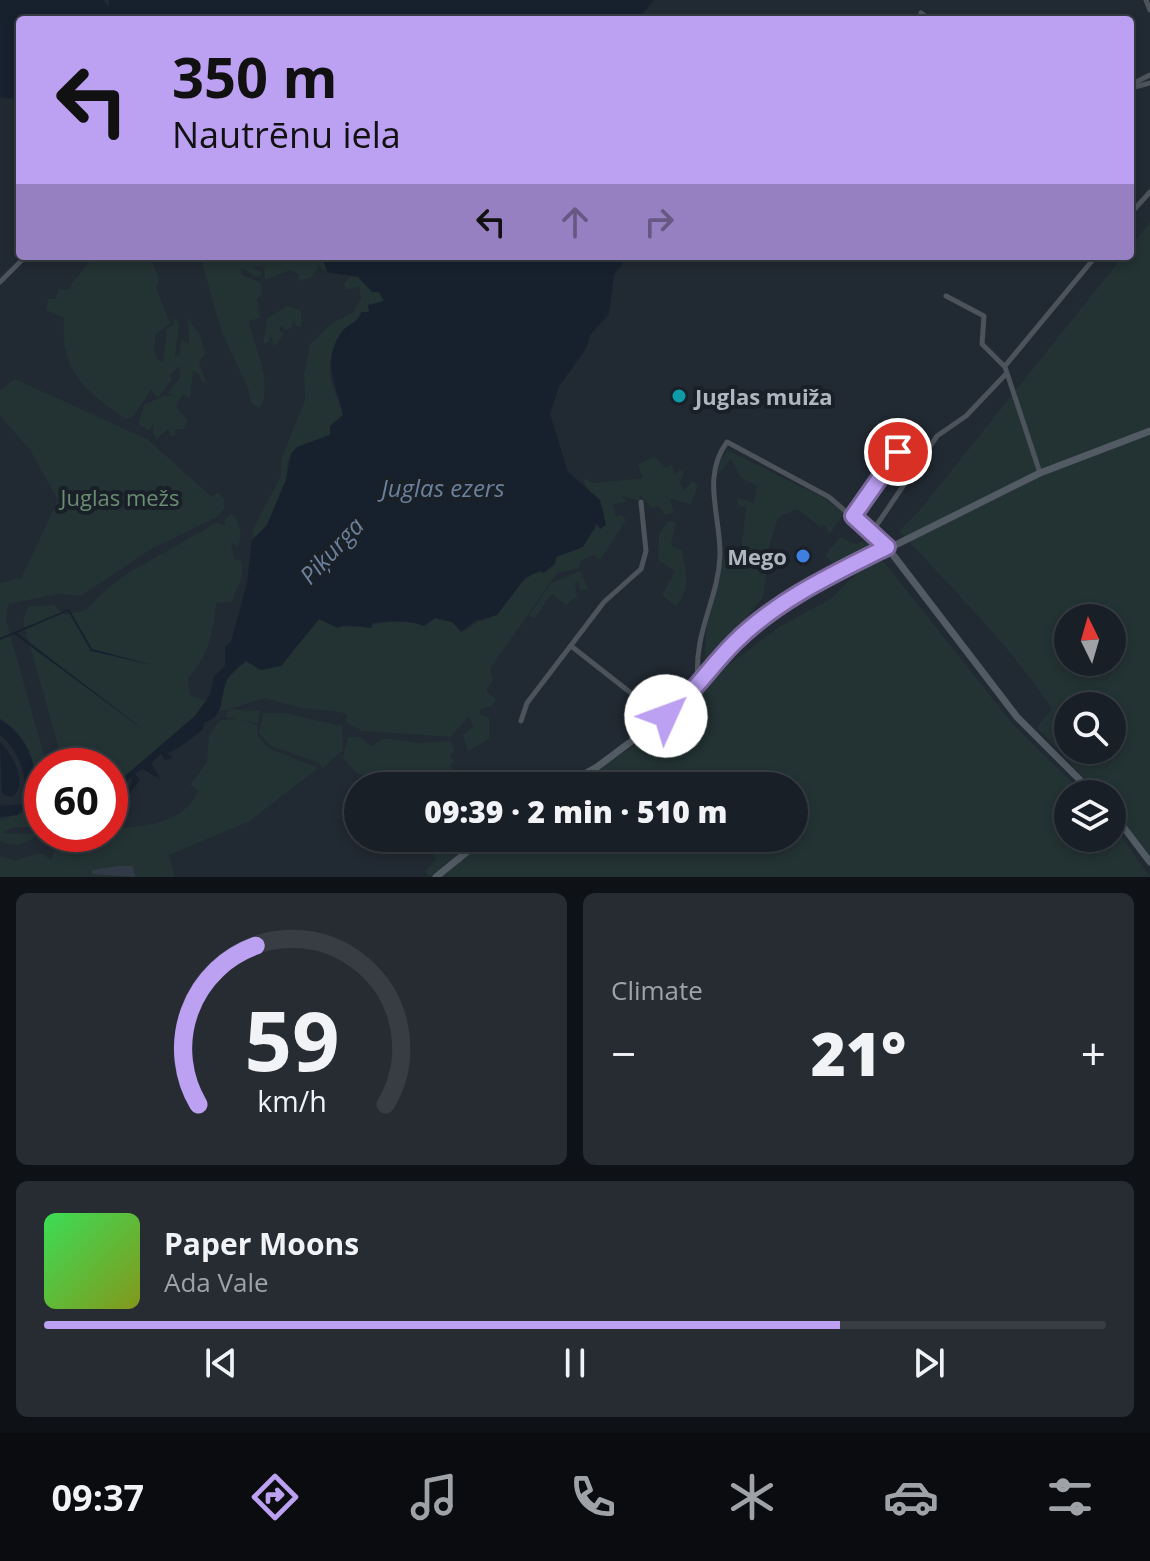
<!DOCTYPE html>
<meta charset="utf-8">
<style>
:root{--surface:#191f26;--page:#262c32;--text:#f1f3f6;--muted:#9fa2a7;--line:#373d43;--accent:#bca0f2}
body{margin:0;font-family:"Open Sans",sans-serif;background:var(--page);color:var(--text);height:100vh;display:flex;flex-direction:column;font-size:30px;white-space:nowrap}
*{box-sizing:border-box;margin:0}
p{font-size:26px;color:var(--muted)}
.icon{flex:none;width:44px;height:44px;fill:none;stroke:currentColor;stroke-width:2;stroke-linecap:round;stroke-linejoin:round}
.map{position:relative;height:877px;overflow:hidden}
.sheet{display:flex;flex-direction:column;gap:16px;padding:16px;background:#0e1115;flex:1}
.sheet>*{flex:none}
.guide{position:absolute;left:16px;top:16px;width:1118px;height:244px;border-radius:8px;box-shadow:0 4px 12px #0003,0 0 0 2px var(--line);background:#bca0f2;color:#111;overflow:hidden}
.needle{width:52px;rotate:355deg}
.controls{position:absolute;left:1054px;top:604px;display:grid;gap:16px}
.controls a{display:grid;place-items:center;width:72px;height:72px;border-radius:50%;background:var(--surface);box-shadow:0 4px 12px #0003,0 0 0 2px var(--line);font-size:40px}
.speed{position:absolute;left:24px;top:748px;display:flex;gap:16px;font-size:40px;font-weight:700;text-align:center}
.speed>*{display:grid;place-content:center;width:104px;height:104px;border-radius:50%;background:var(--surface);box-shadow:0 4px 12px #0003,0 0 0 2px var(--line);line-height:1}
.speed .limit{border:12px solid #d22;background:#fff;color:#111}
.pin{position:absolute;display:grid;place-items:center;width:68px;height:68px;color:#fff;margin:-34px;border:4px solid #fff;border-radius:50%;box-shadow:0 2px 8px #0007}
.me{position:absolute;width:88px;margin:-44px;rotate:47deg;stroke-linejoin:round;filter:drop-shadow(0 0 6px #0008)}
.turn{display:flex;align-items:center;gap:28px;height:168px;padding:0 24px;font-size:36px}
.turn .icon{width:104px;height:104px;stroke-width:2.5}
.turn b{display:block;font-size:56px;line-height:68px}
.lanes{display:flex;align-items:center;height:76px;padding:0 24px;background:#0003;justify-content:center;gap:40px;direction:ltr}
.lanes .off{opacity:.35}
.big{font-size:60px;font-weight:800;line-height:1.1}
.sheet .widget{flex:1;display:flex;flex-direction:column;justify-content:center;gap:12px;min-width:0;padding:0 28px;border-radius:12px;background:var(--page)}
.sheet .dial{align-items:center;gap:0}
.dial svg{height:208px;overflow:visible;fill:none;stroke:var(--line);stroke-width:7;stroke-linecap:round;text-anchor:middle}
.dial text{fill:var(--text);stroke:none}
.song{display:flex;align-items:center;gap:24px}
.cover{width:96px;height:96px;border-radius:12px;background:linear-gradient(135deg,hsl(130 70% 55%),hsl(70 70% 35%))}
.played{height:8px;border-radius:4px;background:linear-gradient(90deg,var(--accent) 75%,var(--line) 75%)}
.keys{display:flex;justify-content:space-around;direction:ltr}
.heat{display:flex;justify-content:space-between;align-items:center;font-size:44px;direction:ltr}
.sheet .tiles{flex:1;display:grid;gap:16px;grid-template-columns:1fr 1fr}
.widget:last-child{grid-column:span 2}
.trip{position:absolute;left:344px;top:772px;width:464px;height:80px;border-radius:40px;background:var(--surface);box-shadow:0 4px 12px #0003,0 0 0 2px var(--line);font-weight:800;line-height:80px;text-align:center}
.menu{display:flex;height:128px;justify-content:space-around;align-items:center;background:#0a0c0f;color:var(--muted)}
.menu .icon{width:56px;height:56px}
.menu .active{color:var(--accent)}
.menu b{font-size:36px;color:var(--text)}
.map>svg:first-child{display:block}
.green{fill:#233233;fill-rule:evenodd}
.water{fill:#17212e}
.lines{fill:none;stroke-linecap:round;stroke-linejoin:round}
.river{stroke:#17212e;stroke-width:10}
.building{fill:#313a46}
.minor{stroke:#4c535b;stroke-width:5}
.major{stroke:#525a63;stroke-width:7}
.route-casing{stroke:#7a689d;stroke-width:20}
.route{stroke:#bca0f2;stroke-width:14}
.culture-dot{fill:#0f9aa8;stroke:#1a2028;stroke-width:3}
.shop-dot{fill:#3f7fe0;stroke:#1a2028;stroke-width:3}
.labels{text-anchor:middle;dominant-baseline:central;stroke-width:8;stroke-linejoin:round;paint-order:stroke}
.poi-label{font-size:22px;font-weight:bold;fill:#aeb6c0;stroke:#1a2028;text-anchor:start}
.park-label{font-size:22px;fill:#698d70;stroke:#1a2028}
.water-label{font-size:24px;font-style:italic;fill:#6b819b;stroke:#1a2028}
</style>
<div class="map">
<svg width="1150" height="877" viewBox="0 0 1150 877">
<rect width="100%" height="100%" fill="#212932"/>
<path class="green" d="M1150,222V856L1112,807V794H1099L1037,727L1052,709C1009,644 952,589 899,531L920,510L1123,256H1130V247ZM1068,618H1112V662H1068ZM1068,706H1112V750H1068Z
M94,256H149L160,279L156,287L170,323L155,335C156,347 150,356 163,362L167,328L173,325L174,317L179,325L175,357L180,354L181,339L189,344L188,318L200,335L205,354L199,362L206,382H201L199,374L193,371L190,399L183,394L176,406L188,421L184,429L175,430V436H171L168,429L157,439L153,433L154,424L149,431L138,424L144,405L163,396H174L168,393L180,378L179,366L170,375L172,380L158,398L151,390L133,416L126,419C84,390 60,372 64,318L46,310L48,299L56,298L59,288L67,290Z
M200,256H322L327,272L319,266L312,277L299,281L298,274L290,270L265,280L264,266L253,267L262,272L259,278L241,268L242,275L261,283L262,296L257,298L260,318L249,321C254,348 274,381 260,409L251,403L248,388L222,333Z
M351,276L358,277L372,291L379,292L384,301C357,321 323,340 331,380C334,392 340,402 343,415L330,435L297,447L288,460L286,480L267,525L252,540L253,529L281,476V460L305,400L304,375L310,344L332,323L352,313L361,299L359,287L345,290L344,283Z
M288,306L301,310V327L296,326L294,320L291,328L285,330L282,325L279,330L284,334L274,347L271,336L269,342L263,344L267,318Z
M15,379L147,439L212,497L217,492L224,498V509L219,516L153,548L81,596L59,594L8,604L6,619L47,766H42V810L35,806L37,789L28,749L0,719V583L21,578L58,500L30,450L0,416V390Z
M727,450L822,497L845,513L829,535L825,525L820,527L797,509L778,518L769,547L773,553C762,569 769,582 762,599L704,669L707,620L724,557L729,549H741L746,508L738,505L737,497L754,503L757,486L741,478L731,459L717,476L719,462Z
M654,456L666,468L672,464L674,474L680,470L684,472L680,482L684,490L692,481L698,485L691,504L670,499L674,513L664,515L660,507L652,508L641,496L639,501L621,496L627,502L613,504L616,517L622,515L626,520L600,560L593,555L581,561L579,568L557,573L490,669L493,680L486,691L496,699L493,706L481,709L479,714L489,718V739L468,751L463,735L474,726L468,717L451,737L362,731L346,722L347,715L340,712L300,708L265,698L230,709L260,711L258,724L239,720L257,725V735L269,748L318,768L250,821L169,855L175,877H0V856L15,860L41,853L52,860L53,851L68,847L70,838L82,834H110V829C142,826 185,825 198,790L190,785L207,762L209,736L220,720L236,719L226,717L229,709L218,712L227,679L246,661L261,670L281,666L319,619C352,640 390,611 424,626L435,618L452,622L466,631C477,619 484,622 494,615C511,601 519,577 540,571L544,573L555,564V557L579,549L604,518C605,499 586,494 583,478L594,483L642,478L638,465Z
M231,514C242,523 242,534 238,547L231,542L234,559L241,561C246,578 236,586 232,602L216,603C214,632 208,657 188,678L190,695L206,701L195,716L110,789V766H64L23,622L28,606L54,605L65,615L86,610L102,593L128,573L216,523L226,525L224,520Z
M668,521L676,523L671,545L682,550C686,571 692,590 675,606L662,595L675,571L658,560L659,534Z
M840,537L856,544L866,539L874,547L835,567L825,555Z
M877,553L1012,723L1084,794H1068V838H1112V823L1150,877H440L491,838H794V786H573L664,726L728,665L779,627L832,598Z
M580,571L588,588L580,591L579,583L575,582L577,596L566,605L552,594L534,619L529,615L551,583Z
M263,713H285L342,726L343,750L322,769L319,763L271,746L259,733Z
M348,737H360L371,746L385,738L418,743L451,741L454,750L450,758L455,760L451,765L464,786C423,786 368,797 343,757Z
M29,810L42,818V826L12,828L3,833L38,834C26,845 15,848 0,841V820Z
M423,838H476L430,877L425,872L436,859Z"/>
<path class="water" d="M0,0H103L109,7V0H654L637,20H20V110L15,99L0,97Z
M322,256H623L622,265L614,274L609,314L590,335L586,349L559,386L550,414L568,472L600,500L606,525L600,529L597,523L583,547L556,557L555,564L543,573L540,571L525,578L497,615L475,621L461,632L452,622L435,618L424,626C411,620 386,621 372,623V628L345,625L338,628L319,619L281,666L261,670L246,661C239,666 231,672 227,680C219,697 226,716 205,722L202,730C193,737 177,751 167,753L173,758L165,760L161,754L151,763L160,779L142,769L135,774L140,780L110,820C115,803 129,796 133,776L110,795V789L195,716L210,695L214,676L225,666V647L231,642L247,583L252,540L267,525L286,480L291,454L297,447L330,435V426L343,415C337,386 321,362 341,333C348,323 359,323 361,312H369L368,305L384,301L379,292H372L358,277L327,272Z
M69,609L92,649L153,665L91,651L68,611L17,633L152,736L14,634L0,640V638Z
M0,719C30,737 41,771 33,804H27L18,815L0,817V806L23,804C21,797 25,794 25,786C25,768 14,745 0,735Z
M0,742C13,756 29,782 12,797L2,794Z"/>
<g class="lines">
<path class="river" d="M33,804L38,808"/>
</g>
<path class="building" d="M118,866H133L135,877L92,874V870Z"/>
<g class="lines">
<path class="minor" d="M1146,0L1150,10
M921,13L930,20
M1130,85L1150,75
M1131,88L1150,83
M1130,214L1150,192
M0,282L26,256
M946,296L984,316L982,344L1005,367L1040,473
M1005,366L1096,256
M853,516L898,452L918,463
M872,532L937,436L966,416L1006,374
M571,646L645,704L659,721
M698,684C693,631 718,601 720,556C721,516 701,477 727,442L829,497L887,547
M521,721L527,703L604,602L641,569L646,551L641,502"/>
<path class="major" d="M887,547L1017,717L1094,794
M563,786L597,767L680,705L734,643L795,595L1040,473L1150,431
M1112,812L1150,862
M436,877L484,838"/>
</g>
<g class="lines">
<defs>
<path id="route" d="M666,716C692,695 710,667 734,643C777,600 833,574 887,547L853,516L898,452"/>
</defs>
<use href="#route" class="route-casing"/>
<use href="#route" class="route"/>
</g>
<circle class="culture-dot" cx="679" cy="396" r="8"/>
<circle class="shop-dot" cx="803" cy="556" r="8"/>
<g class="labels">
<g class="poi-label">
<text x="695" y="396">Juglas muiža</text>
<text x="787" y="556" text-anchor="end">Mego</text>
</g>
<g class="park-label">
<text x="120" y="497">Juglas mežs</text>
</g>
<g class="water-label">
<text x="443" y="487">Juglas ezers</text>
<text transform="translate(331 550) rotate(-47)">Piķurga</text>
</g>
</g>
</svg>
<div class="controls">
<a><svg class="needle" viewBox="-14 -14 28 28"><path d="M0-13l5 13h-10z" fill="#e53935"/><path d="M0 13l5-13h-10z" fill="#9fa2a7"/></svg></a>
<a><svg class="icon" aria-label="search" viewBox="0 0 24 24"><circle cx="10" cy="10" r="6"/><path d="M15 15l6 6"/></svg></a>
<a><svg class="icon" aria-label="layers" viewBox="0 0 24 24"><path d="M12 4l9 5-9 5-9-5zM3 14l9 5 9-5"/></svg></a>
</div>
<div class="speed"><div class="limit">60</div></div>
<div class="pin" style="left:898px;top:452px;background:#d93025"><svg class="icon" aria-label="arrive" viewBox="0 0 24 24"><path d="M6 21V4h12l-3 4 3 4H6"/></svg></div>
<svg class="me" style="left:666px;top:716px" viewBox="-20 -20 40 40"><circle r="19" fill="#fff"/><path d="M0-13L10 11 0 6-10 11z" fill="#bca0f2"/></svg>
<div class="trip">09:39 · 2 min · 510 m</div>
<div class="guide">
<div class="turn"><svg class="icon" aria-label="left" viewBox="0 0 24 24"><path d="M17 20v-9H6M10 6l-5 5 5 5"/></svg><div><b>350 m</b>Nautrēnu iela</div></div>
<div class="lanes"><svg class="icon" aria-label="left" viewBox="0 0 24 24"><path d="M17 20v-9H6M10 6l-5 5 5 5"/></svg><svg class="icon off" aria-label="ahead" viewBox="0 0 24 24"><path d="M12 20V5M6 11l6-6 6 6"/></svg><svg class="icon off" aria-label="right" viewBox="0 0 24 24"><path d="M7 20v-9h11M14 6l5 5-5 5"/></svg></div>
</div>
</div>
<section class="sheet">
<div class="tiles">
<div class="widget dial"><svg viewBox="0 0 100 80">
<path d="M14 69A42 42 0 1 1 86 69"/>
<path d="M14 69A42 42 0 0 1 36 8" stroke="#bca0f2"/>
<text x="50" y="56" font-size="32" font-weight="700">59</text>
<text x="50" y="72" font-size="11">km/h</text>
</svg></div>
<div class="widget"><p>Climate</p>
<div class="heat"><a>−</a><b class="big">21°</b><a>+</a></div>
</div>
<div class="widget">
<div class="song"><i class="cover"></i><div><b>Paper Moons</b><p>Ada Vale</p></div></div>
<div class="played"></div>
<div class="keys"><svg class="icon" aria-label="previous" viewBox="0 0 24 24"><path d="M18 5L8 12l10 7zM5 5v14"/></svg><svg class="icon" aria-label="pause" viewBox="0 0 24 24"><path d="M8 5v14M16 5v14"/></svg><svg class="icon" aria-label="next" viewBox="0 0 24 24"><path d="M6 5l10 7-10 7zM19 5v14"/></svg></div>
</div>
</div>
</section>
<nav class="menu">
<b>09:37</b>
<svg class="icon active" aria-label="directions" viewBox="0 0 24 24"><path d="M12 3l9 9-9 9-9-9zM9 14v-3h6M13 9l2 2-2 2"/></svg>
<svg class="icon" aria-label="music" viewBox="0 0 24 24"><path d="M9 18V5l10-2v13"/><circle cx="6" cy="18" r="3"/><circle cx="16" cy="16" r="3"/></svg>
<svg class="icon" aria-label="phone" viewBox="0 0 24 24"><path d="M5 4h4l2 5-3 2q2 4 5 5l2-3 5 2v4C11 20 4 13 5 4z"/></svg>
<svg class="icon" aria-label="climate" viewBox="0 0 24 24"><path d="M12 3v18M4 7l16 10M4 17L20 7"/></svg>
<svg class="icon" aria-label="car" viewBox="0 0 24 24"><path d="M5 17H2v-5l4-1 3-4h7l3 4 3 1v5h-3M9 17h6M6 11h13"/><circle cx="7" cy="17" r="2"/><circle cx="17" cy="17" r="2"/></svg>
<svg class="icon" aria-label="filters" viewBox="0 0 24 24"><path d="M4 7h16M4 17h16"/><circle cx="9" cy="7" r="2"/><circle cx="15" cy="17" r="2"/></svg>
</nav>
